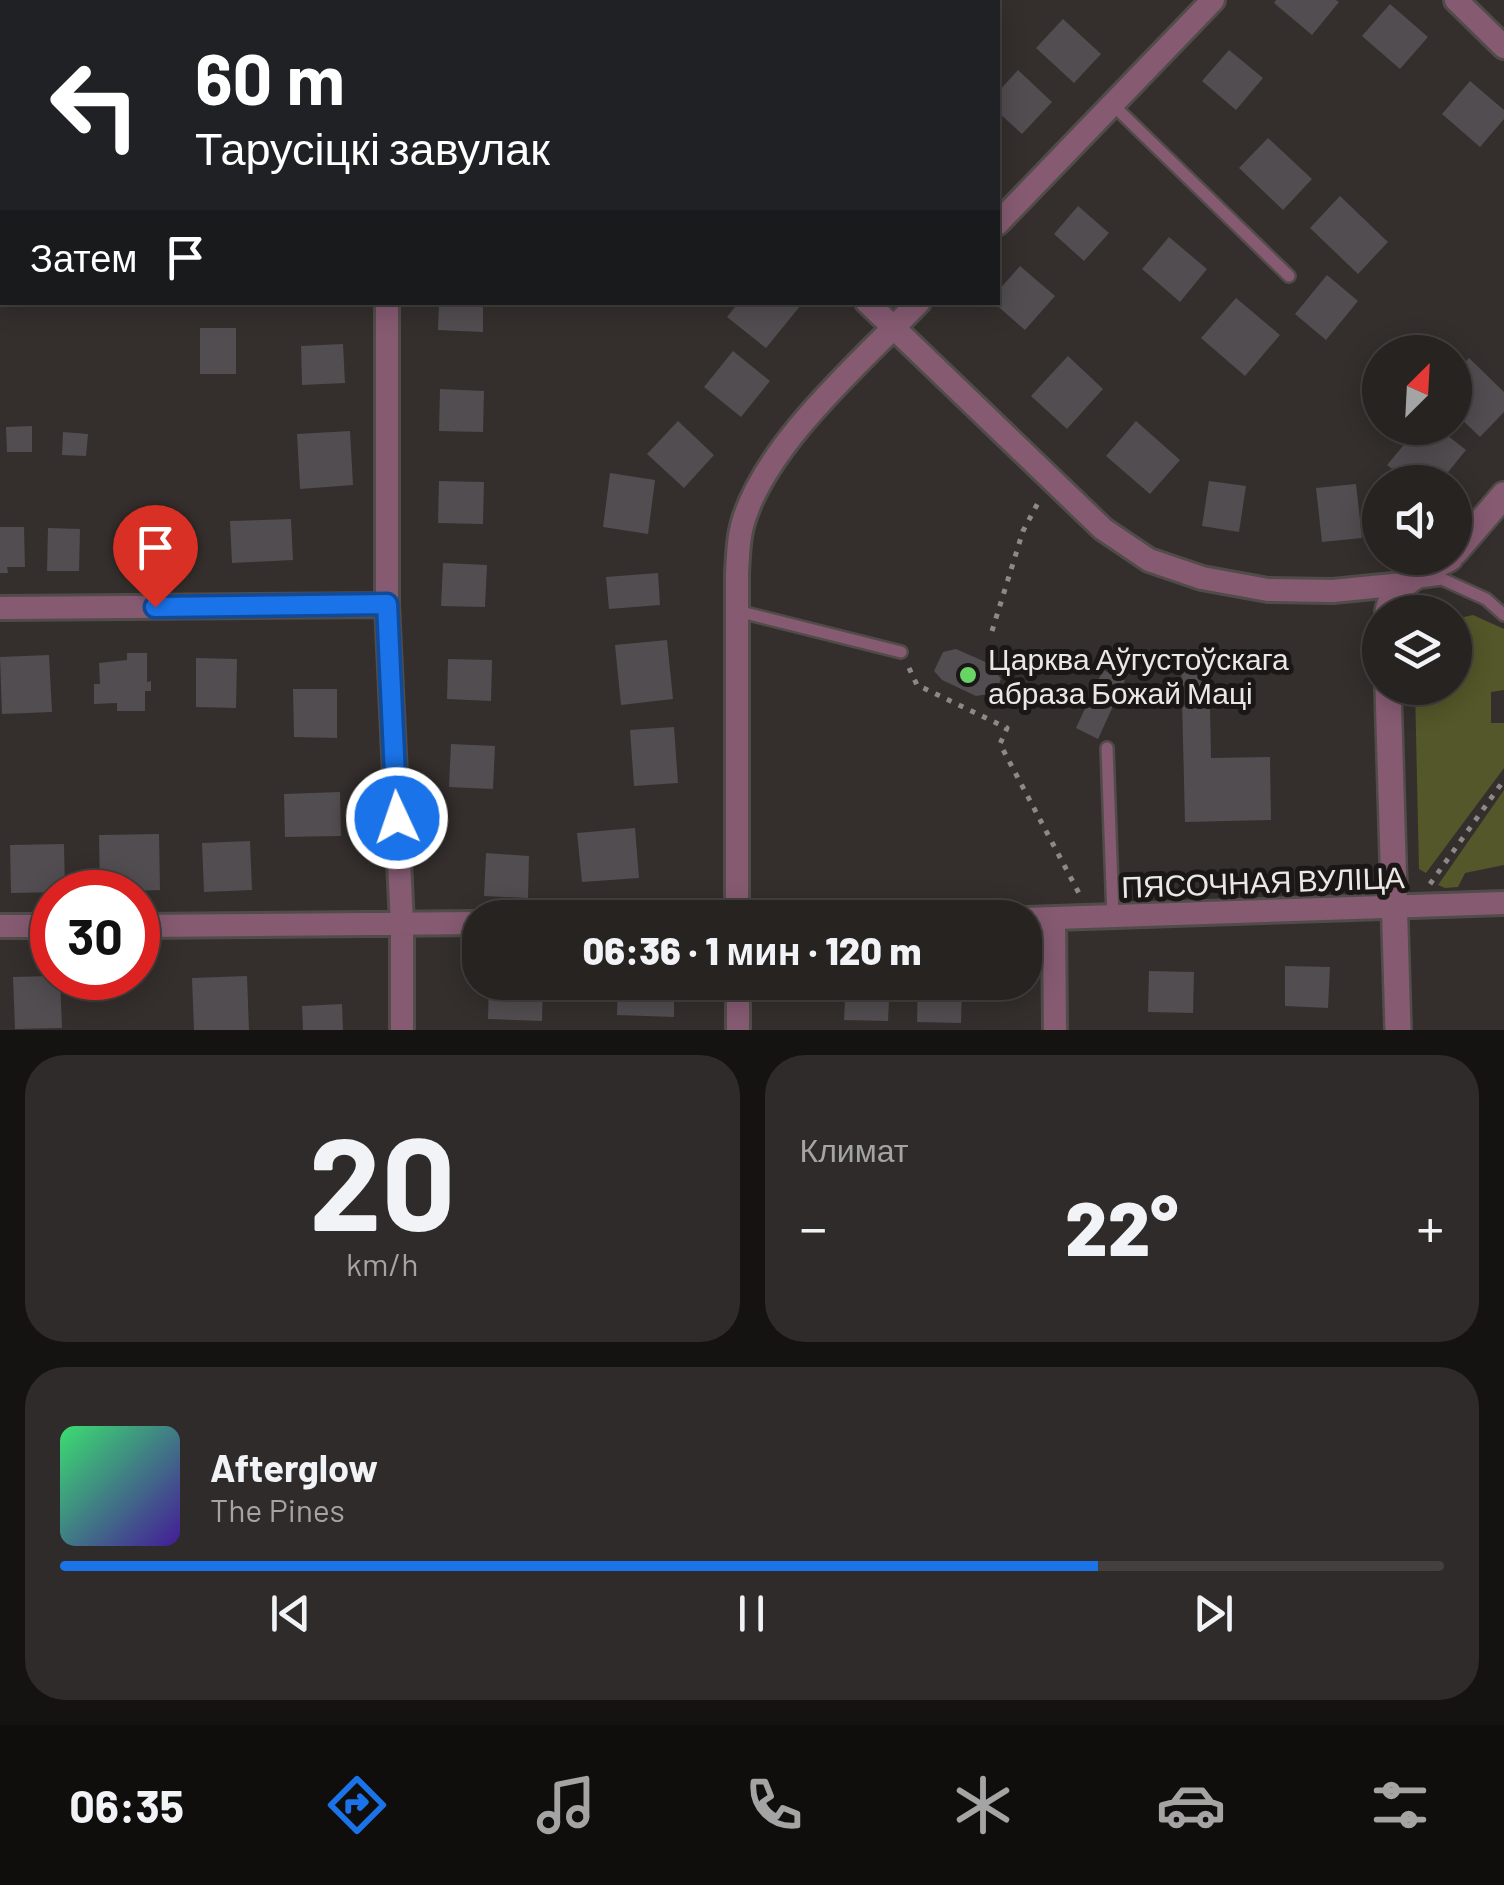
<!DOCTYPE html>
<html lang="ru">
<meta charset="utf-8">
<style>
:root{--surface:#272321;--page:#2f2b2a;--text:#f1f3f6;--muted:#a4a4a5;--line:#43403f;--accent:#1a73e8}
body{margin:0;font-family:Barlow,sans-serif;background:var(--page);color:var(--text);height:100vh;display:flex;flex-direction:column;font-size:38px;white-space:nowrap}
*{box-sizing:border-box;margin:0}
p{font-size:32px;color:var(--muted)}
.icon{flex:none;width:55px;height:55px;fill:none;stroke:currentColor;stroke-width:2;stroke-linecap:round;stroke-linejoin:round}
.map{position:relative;height:1030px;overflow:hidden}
.side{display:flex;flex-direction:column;gap:25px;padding:25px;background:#151312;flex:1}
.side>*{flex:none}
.banner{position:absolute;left:0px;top:0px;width:1000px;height:305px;box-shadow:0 5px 25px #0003,0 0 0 2px var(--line);background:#202124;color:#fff;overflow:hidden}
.needle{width:65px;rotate:24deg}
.tools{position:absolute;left:1362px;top:335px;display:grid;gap:20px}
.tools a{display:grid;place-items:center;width:110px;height:110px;border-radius:50%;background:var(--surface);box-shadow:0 5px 25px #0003,0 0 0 2px var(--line);font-size:50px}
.speed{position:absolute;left:30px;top:870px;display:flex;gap:20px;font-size:50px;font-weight:700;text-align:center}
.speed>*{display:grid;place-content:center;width:130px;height:130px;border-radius:50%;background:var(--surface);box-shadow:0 5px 25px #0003,0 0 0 2px var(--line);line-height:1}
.speed .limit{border:15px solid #d22;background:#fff;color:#111}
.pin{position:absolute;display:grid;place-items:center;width:85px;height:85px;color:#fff;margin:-102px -42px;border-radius:50% 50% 50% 0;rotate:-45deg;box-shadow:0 0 10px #0007}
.pin .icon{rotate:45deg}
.me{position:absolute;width:110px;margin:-55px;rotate:357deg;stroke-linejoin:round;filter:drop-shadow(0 0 8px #0008)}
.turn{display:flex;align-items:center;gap:35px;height:210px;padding:0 30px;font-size:45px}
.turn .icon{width:130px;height:130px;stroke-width:2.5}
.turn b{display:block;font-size:70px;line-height:85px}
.then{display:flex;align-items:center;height:95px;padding:0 30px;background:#0003;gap:20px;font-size:38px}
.big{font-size:75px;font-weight:800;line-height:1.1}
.side .widget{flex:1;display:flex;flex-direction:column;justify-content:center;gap:15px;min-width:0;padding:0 35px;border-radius:40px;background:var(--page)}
.side .dial{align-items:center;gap:0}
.dial b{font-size:130px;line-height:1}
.song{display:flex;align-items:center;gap:30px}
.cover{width:120px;height:120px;border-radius:15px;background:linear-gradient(135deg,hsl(140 70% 55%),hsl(260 70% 35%))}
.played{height:10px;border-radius:5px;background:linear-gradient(90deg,var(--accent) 75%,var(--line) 75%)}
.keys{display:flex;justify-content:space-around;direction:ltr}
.heat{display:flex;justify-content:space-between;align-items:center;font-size:55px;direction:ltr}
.side .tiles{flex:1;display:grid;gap:25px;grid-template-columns:1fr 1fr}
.widget:last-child{grid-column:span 2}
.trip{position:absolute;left:462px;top:900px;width:580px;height:100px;border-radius:40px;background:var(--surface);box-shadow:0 5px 25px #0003,0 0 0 2px var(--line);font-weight:800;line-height:100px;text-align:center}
.tab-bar{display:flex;height:160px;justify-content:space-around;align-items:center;background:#100e0d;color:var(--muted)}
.tab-bar .icon{width:70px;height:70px}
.tab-bar .on{color:var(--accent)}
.tab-bar b{font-size:45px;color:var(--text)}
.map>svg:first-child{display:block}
.green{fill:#545729}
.building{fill:#514d51}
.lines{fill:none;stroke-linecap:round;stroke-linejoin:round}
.service-casing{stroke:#514c4a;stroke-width:16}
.minor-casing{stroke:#514c4a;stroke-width:28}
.tertiary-casing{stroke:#514c4a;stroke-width:30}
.path{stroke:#8d8986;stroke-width:5;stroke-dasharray:5 8;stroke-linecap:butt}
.service{stroke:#865b72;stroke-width:11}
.minor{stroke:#865b72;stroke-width:22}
.tertiary{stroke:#865b72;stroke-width:25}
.route-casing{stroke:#114b97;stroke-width:25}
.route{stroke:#1a73e8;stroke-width:18}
.poi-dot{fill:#67d465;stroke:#1a1716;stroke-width:4}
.labels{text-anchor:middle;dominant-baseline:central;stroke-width:10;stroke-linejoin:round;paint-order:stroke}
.poi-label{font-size:30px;fill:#eae7e5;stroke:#1a1716;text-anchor:start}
.street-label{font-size:30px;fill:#eae7e5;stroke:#1a1716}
</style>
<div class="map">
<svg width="1504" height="1030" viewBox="0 0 1504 1030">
<rect width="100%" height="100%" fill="#342f2c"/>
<path class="green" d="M1473,615L1504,629V690L1491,692V723H1504V768L1426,873L1419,869L1415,688H1455V619Z
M1504,790V865L1465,873L1458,887L1445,888L1438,885Z"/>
<path class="building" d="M1276,0H1336L1339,2L1312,35L1274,3Z
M1390,4L1428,37L1400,69L1362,36Z
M1063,19L1101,54L1074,83L1036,48Z
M1229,50L1263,78L1236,110L1202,81Z
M1018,70L1052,102L1022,134L998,112V92Z
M1470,81L1504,110V119L1480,147L1442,114Z
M1268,138L1312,179L1283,210L1239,168Z
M1340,196L1388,242L1358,274L1310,228Z
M1078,206L1109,233L1084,261L1054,234Z
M1169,237L1207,269L1180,302L1142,269Z
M1020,266L1055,296L1025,330L993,302H998V291Z
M1327,275L1358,301L1326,340L1295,314Z
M1236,298L1280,335L1245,376L1201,338Z
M439,302H483V332L438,330Z
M739,302H798L801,305L766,348L727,317Z
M200,328H236V374H200Z
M343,344L345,383L302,385L301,346Z
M733,351L770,381L741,417L704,387Z
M1068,356L1103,389L1067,429L1031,396Z
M1469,358L1504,392V412L1480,437L1455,413V373Z
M440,389L484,391L483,432L439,431Z
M678,421L714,455L684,488L647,454Z
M1136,421L1180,460L1150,494L1106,456Z
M32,426V452H7L6,427Z
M1418,428H1438L1466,450L1440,482H1409L1387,465Z
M350,431L353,485L300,489L297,434Z
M63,432L88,434L86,456L62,455Z
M610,473L655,480L648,534L603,527Z
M439,481L484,482L483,524L438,523Z
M1209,481L1246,486L1239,532L1202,526Z
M1356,484L1362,538L1322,542L1316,488Z
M291,519L293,560L232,563L230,521Z
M0,527H24L25,567H7L8,573H0Z
M48,528L80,529L79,571H47Z
M183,530L184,566L139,567L138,531Z
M443,563L487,565L485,607L441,606Z
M658,573L660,605L609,609L606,577Z
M667,640L673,699L621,705L615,645Z
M956,649L990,664L1001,679L995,693L976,696L942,680L934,671L943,652Z
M127,653H147V682L151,681V691H145V711H117V703L94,704V684H100L99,663L127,660Z
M49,655L52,712L2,714L0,657Z
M196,658L237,659L236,708L196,707Z
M448,659L492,660L491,701L447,699Z
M1209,659L1211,758L1270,757L1271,820L1185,822L1181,660Z
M1103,670L1125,680L1098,739L1076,728Z
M293,689H337V738L294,737Z
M674,727L678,783L634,786L630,730Z
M451,744L495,746L493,789L449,787Z
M340,792L341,836L285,837L284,794Z
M635,828L639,878L582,882L577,833Z
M159,834L160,890L100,892L99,835Z
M250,841L252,890L204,892L202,843Z
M64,844L65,892L11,893L10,845Z
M486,853L529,856L528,898L484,896Z
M1285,966L1330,967L1328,1008L1285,1006Z
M1149,971L1194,972L1193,1013L1148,1012Z
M52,976L60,978L62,1028L15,1029L13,977Z
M247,976L249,1030H194L192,978Z
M489,982H543L542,1021L488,1019Z
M618,982H674V1017L617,1015Z
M846,982H890L888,1021L844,1020Z
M918,982H962L961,1023L917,1022Z
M342,1004L343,1030H303L302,1006Z"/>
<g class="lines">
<defs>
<path id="service" d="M1113,105L1289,276
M1419,582L1442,579L1486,599L1504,615
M737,611L901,652
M1107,748L1113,916"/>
<path id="minor" d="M384,0V2
M1456,0L1504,47
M998,223L1213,0
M387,302V605L402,924V1030
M867,302L1103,529L1149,560L1202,578L1268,590L1333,591L1403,584
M0,608L387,605
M737,918V573C738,558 738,541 742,526C763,446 862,361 919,302
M1025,919L1504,903
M1054,919L1055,1030
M0,926H52
M138,926L480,923
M738,982V1030"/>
<path id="tertiary" d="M1455,552L1504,495
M1388,612C1392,583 1426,571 1450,558
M1388,688L1398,1030"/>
</defs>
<use href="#service" class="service-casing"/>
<use href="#minor" class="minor-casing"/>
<use href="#tertiary" class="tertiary-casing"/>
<path class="path" d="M992,631L1023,531L1040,499
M909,668L917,685L1007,728L1000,744L1081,897
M1430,884L1504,780"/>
<use href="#service" class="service"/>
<use href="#minor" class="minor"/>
<use href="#tertiary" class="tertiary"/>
</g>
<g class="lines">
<defs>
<path id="route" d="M155,607L387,604L397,818"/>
</defs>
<use href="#route" class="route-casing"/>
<use href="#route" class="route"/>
</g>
<circle class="poi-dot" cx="968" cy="675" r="10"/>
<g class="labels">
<g class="poi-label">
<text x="988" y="658">Царква Аўгустоўскага<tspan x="988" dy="34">абраза Божай Маці</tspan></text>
</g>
<g class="street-label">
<text transform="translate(1263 881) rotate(-2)">ПЯСОЧНАЯ ВУЛІЦА</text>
</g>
</g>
</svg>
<div class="tools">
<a><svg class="needle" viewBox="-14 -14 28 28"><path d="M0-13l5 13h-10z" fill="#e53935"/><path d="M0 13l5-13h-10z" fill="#a4a4a5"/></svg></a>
<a><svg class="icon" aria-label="sound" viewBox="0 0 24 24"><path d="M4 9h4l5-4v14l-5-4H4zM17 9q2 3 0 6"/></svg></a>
<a><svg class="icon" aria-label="layers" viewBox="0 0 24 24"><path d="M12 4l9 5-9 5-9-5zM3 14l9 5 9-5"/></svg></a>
</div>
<div class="speed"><div class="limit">30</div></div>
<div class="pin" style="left:155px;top:607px;background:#d93025"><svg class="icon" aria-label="arrive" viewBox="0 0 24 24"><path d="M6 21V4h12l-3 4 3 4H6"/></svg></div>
<svg class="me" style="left:397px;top:818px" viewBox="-20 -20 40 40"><circle r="17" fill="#1a73e8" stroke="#fff" stroke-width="3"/><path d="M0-11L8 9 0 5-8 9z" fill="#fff"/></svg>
<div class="trip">06:36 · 1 мин · 120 m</div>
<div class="banner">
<div class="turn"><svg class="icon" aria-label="left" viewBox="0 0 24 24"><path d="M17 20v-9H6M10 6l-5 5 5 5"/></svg><div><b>60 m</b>Тарусіцкі завулак</div></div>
<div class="then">Затем<svg class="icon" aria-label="arrive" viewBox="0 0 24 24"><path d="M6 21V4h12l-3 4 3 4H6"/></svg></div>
</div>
</div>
<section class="side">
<div class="tiles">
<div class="widget dial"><b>20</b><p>km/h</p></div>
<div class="widget"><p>Климат</p>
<div class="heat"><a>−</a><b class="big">22°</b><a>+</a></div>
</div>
<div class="widget">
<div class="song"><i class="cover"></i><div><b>Afterglow</b><p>The Pines</p></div></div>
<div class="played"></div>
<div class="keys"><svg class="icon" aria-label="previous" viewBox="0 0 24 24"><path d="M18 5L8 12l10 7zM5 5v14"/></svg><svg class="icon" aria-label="pause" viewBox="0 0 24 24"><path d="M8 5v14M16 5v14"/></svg><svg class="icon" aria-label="next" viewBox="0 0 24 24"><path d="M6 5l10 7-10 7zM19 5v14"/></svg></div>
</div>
</div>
</section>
<nav class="tab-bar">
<b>06:35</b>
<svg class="icon on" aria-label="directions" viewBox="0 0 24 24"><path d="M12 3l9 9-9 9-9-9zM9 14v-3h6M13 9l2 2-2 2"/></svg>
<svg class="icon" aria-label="music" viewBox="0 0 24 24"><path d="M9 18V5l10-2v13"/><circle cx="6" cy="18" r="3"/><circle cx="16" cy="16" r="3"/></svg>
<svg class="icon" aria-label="phone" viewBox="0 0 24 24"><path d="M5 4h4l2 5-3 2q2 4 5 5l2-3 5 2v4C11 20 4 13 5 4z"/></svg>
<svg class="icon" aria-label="climate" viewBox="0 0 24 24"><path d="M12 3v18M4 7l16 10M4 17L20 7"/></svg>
<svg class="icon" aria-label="car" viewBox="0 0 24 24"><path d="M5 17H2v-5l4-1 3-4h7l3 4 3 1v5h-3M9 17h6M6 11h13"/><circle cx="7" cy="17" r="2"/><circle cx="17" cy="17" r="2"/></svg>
<svg class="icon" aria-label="filters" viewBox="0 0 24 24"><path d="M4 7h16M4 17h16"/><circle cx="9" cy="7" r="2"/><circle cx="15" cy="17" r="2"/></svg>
</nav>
